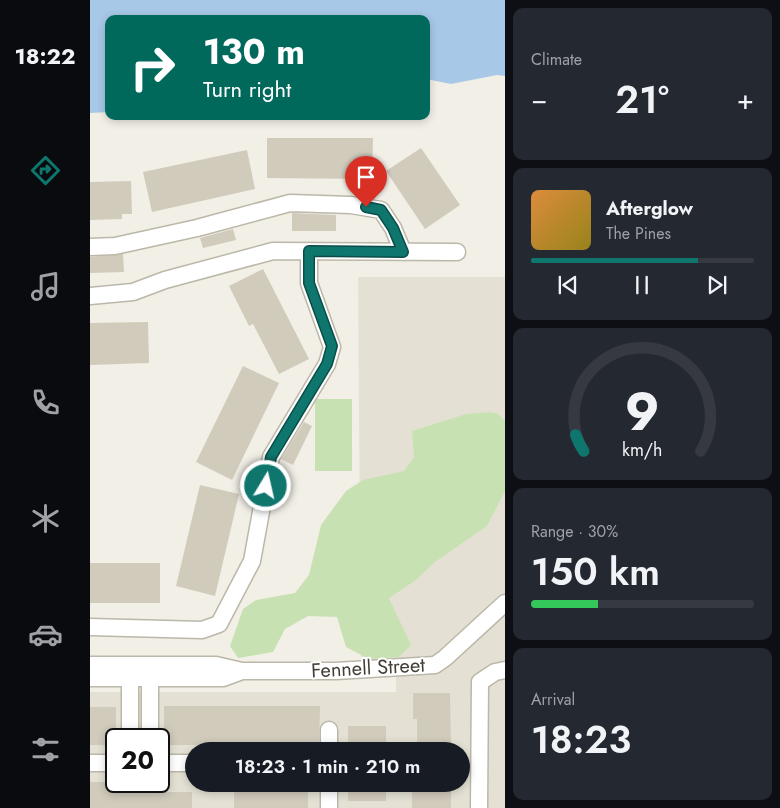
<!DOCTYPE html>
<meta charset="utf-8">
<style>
:root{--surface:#171b24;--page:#242831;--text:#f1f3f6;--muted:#9ea1a6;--line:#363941;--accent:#0f766e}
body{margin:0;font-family:Jost,sans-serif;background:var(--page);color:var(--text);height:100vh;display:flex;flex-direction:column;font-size:19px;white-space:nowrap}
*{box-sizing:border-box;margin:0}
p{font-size:16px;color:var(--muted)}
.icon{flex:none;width:28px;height:28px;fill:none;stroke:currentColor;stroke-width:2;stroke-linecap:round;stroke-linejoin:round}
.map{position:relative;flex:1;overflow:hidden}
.sheet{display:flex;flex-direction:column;gap:8px;padding:8px;background:#0d0f14;width:275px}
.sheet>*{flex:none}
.hud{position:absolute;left:15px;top:15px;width:325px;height:105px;border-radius:10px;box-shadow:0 2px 8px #0003;background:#00695c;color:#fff;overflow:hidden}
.speed{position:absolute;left:15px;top:728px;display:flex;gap:10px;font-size:25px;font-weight:700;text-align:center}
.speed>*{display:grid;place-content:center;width:65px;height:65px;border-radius:50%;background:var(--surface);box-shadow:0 2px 8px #0003;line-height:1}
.speed .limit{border:2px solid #111;border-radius:8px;background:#fff;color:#111}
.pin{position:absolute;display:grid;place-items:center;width:42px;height:42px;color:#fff;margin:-51px -21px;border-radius:50% 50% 50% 0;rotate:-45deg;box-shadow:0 0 5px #0007}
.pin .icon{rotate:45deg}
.me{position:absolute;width:55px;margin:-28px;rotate:9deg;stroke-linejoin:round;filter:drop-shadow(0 0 4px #0008)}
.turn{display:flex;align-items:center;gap:18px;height:105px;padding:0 15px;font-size:22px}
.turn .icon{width:65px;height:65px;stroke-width:2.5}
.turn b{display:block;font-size:35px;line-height:42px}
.big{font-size:38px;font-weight:600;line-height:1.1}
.sheet .tile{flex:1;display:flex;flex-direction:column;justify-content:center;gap:8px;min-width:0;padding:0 18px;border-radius:10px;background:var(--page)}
.sheet .dial{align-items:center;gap:0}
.dial svg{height:130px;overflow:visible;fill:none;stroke:var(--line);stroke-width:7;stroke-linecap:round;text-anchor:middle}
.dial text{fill:var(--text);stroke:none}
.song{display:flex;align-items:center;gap:15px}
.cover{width:60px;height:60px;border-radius:8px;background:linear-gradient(135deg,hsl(30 70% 55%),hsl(50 70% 35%))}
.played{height:5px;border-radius:2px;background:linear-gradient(90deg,var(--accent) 75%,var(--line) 75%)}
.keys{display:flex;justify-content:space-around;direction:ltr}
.heat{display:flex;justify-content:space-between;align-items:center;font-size:28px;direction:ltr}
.charge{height:8px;border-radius:4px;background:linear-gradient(90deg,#34c759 30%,var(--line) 0)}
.trip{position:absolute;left:95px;top:742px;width:285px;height:50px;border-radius:25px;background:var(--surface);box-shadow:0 2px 8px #0003;font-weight:600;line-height:50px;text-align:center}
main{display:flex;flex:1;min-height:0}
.tab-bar{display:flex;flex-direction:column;width:90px;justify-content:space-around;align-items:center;background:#090b0e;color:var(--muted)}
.tab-bar .icon{width:35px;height:35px}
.tab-bar .current{color:var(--accent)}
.tab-bar b{font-size:22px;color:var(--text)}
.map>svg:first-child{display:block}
.residential{fill:#e4e1d4;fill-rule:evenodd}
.green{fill:#c8e1b2}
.water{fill:#a8c8e8}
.building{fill:#d1cbbc}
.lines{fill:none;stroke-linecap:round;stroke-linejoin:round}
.minor-casing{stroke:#bbb7a9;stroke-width:19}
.minor{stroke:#fff;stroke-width:16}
.route-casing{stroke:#0a4d48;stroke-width:12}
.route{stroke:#0f766e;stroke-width:9}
.labels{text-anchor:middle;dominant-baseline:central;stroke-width:4;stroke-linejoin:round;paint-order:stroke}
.street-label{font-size:20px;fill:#433f36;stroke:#fff}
</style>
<main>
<nav class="tab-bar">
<b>18:22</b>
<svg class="icon current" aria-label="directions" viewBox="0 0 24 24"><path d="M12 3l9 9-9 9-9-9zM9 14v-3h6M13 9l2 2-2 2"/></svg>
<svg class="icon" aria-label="music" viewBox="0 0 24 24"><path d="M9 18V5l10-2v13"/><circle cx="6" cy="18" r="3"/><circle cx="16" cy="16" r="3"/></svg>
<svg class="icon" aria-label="phone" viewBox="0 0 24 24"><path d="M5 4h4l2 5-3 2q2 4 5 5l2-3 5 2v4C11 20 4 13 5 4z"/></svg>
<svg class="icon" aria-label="climate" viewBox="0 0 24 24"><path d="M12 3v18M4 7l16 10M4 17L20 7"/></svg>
<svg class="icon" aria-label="car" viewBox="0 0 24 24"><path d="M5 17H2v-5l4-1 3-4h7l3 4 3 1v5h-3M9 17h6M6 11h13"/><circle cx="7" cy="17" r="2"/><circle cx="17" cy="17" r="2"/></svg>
<svg class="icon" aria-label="filters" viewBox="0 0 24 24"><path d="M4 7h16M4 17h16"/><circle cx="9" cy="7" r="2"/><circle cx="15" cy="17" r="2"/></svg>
</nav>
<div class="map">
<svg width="415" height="808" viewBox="0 0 415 808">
<rect width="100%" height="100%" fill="#f1efe6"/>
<path class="residential" d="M268,277H415V808H0V692H306V671H271ZM26,739H69V781H26ZM104,751H371V784H104Z"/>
<path class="green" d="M225,399H262V471H225Z
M401,412L408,414L415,421V491L397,526L345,562L326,580L299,598L321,645L309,657L279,659L256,647L247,617L218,616L195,629L183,652L148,658L140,646L153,609L166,600L205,593L219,575L231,525L256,491L273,480L314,471L324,457L322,431L376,414Z"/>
<path class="water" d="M0,0H415V76L407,75L361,84L336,79V19H19V112L0,113Z"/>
<path class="building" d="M177,138H283L282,179L177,178Z
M331,148L370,205L335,229L296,171Z
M157,150L165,189L62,212L53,172Z
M41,181L42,214H32V219L0,220V182Z
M202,213L246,215V231H202Z
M143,229L146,240L113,248L110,238Z
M33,254L34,272L0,273V257Z
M173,269L219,359L189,374L163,324L159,326L139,286Z
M58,322L59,363L0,365V323Z
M153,366L189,383L142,480L106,462Z
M214,422L222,426L203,465L191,459Z
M110,485L149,494L125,596L86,586Z
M0,563H70V603H0Z
M323,693H360L361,749H327V719H323Z
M74,706H230L229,745H74Z
M0,707H26V745H0Z
M258,726H296V751H258Z
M0,782H38V792H102V808H0Z
M144,784H218V808H144Z
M258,784H296V801H258Z
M322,784H361V808H322Z"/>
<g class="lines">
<defs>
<path id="minor" d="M0,247L25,246L107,228L200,203L261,205L291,210L303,228L313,252
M0,296L43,292L75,280L183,251L367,252
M0,627L112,630L129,624L162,561L181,457L237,364L242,347L219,283V251
M0,665H126L152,671H246L345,665L355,658L415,603
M40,667V739
M0,678H133L152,671
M239,730V751
M60,739V667
M0,763H26
M69,763H104
M239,784V808
M389,808L390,682L405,672L415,670"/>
</defs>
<use href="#minor" class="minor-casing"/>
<use href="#minor" class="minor"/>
</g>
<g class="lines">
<defs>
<path id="route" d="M176,486L181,457L237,364L242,346L219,283V251L313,252L303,228L291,210L276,207"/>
</defs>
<use href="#route" class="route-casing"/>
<use href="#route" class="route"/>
</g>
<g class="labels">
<g class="street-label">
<text transform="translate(278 668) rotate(-3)">Fennell Street</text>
</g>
</g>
</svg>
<div class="speed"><div class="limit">20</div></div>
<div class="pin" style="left:276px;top:207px;background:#d93025"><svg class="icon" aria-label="arrive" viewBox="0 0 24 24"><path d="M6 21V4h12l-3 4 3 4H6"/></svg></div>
<svg class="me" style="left:176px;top:486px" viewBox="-20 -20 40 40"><circle r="17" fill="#0f766e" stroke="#fff" stroke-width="3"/><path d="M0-11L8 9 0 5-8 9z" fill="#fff"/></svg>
<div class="trip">18:23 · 1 min · 210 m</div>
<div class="hud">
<div class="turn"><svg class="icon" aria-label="right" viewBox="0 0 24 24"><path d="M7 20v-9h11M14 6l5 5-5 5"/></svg><div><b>130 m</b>Turn right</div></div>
</div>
</div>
<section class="sheet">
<div class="tile"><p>Climate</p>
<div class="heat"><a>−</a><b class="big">21°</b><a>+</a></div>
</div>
<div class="tile">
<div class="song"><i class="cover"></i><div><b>Afterglow</b><p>The Pines</p></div></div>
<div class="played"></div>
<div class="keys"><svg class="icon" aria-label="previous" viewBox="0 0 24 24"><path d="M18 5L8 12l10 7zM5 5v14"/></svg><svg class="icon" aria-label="pause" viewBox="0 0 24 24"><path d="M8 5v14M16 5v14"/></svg><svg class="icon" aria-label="next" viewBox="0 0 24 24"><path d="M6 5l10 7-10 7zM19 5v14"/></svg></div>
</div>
<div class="tile dial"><svg viewBox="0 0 100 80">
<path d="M14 69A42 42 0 1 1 86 69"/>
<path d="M14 69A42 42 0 0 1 9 59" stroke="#0f766e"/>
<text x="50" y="56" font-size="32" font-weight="700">9</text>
<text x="50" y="72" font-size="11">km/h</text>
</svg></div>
<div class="tile"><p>Range · 30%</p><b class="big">150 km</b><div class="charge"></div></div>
<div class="tile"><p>Arrival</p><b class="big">18:23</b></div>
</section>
</main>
